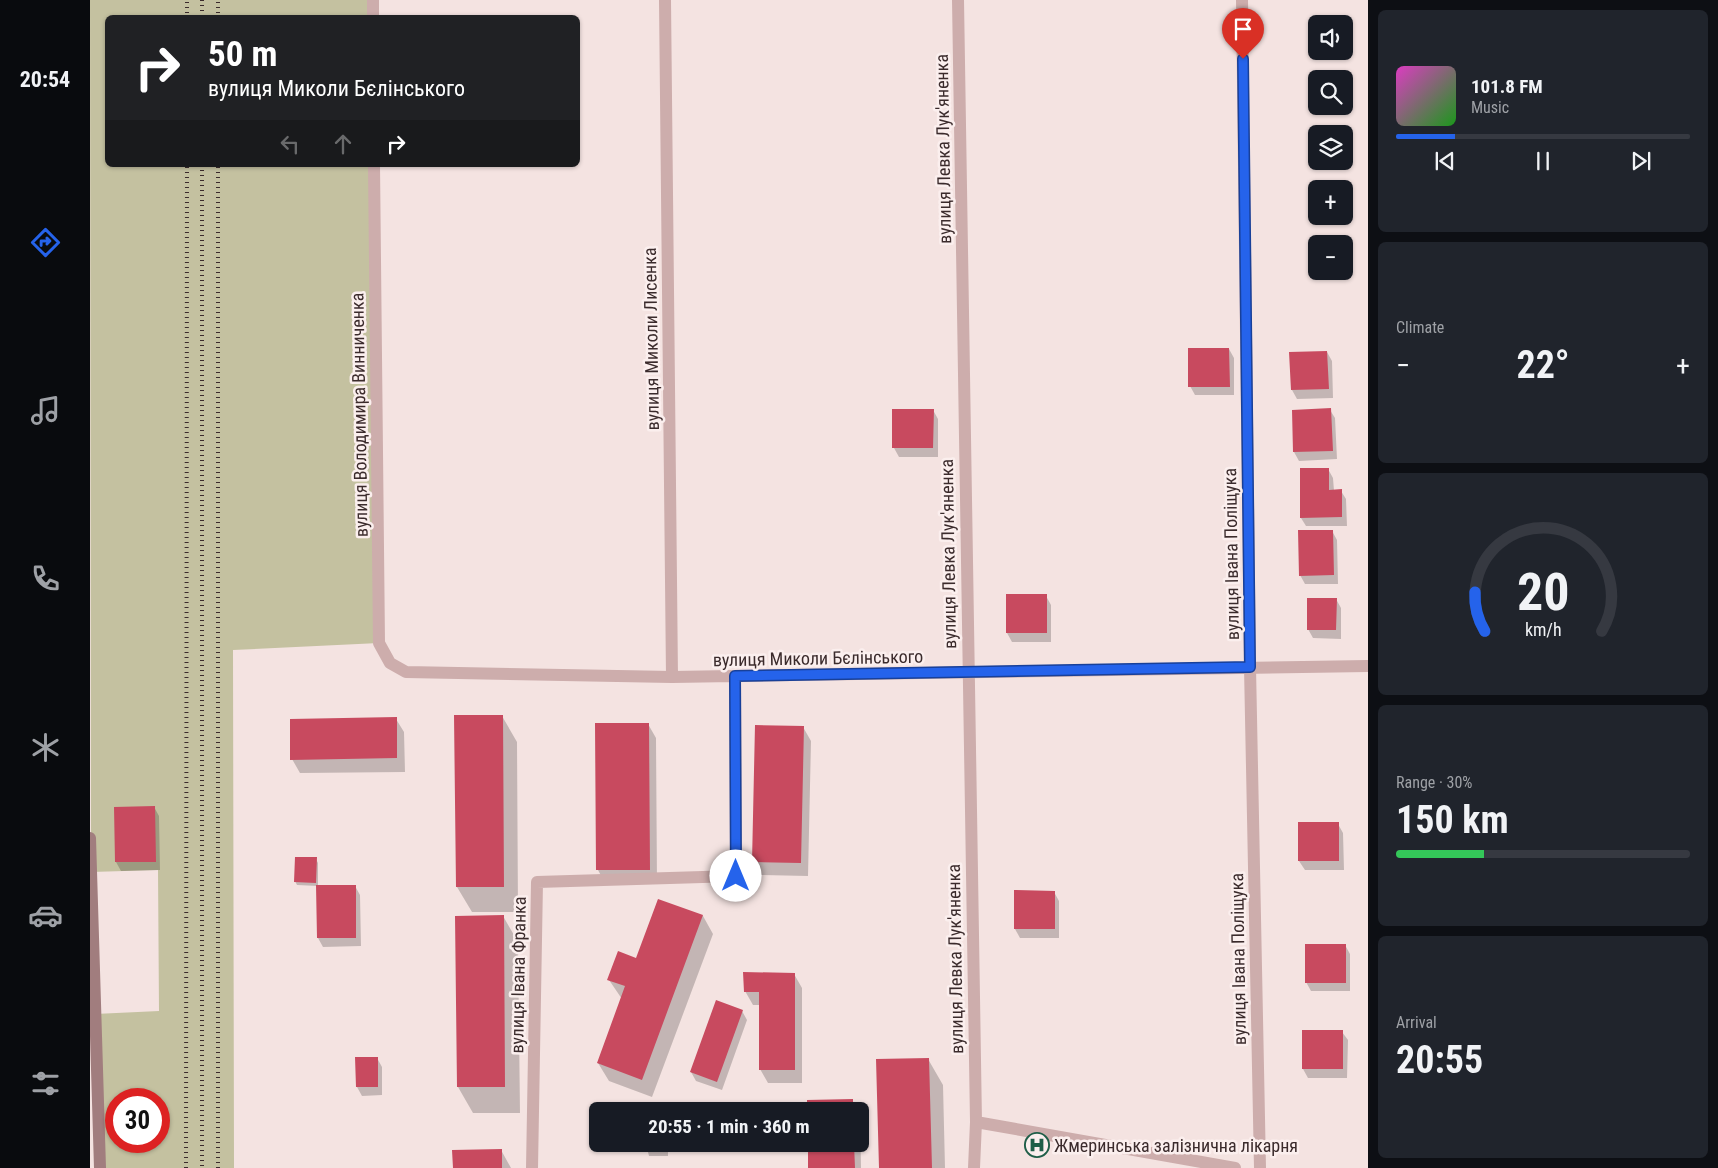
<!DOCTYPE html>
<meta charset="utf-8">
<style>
:root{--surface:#171b24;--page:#20242c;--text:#f1f3f6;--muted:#9ea1a6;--line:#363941;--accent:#2563eb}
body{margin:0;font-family:"Roboto Condensed",sans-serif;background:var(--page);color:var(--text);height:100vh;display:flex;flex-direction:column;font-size:19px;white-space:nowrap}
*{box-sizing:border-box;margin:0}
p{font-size:16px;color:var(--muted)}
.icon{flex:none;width:28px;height:28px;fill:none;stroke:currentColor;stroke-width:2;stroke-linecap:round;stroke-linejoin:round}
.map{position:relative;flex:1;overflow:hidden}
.details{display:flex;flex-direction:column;gap:10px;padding:10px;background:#0d0f14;width:350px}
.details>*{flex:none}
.hud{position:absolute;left:15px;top:15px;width:475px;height:152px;border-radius:8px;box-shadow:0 1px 4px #0004;background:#202124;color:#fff;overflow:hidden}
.fabs{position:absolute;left:1218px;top:15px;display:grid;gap:10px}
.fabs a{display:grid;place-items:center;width:45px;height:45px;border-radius:8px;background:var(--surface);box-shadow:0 1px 4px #0004;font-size:25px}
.speed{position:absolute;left:15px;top:1088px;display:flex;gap:10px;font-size:25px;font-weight:700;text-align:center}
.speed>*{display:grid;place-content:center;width:65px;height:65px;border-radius:50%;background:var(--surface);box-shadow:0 1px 4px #0004;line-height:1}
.speed .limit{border:8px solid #d22;background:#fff;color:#111}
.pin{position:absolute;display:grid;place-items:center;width:42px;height:42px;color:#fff;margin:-51px -21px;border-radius:50% 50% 50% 0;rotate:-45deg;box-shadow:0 0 5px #0007}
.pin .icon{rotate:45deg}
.me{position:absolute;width:55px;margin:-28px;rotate:0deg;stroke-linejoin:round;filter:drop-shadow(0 0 4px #0008)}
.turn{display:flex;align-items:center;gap:18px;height:105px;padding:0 20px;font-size:22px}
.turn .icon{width:65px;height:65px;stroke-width:2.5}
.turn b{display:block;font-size:35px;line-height:42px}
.lanes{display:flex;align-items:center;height:48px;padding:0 20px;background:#0003;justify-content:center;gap:25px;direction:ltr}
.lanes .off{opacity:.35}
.big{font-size:38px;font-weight:700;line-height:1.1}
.details .widget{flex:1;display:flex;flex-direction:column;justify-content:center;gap:8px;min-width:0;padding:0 18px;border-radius:8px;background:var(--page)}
.details .dial{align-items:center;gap:0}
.dial svg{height:130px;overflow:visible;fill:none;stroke:var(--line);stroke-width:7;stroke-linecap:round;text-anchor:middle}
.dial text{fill:var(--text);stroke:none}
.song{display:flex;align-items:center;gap:15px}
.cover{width:60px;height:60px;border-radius:8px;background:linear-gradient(135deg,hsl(310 70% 55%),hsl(120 70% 35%))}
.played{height:5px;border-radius:2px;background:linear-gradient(90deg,var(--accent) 20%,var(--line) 20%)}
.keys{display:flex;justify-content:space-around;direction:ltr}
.heat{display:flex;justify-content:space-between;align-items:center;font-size:28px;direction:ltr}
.charge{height:8px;border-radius:4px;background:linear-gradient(90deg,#34c759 30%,var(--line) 0)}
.trip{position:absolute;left:499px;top:1102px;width:280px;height:50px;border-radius:8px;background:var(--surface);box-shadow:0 1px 4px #0004;font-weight:700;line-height:50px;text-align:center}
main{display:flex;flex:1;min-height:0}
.tabs{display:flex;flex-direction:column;width:90px;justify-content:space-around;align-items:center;background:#090b0e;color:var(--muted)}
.tabs .icon{width:35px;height:35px}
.tabs .on{color:var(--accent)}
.tabs b{font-size:22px;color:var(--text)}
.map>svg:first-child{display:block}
.green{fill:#c4c1a0;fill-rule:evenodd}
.shadow{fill:#0003}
.building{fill:#c84a5f}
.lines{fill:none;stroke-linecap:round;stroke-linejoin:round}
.street{stroke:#cdadac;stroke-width:12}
.secondary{stroke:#a17d7e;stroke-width:12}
.rail{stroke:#3b2b2c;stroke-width:4;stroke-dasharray:1 4;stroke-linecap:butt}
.route-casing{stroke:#184099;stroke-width:12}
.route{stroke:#2563eb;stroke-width:9}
.labels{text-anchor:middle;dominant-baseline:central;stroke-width:5;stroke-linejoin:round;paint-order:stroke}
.street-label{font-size:18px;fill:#3b2b2c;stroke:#fbefee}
.poi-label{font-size:18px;fill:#3b2b2c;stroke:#fbefee;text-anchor:start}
</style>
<main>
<nav class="tabs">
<b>20:54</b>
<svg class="icon on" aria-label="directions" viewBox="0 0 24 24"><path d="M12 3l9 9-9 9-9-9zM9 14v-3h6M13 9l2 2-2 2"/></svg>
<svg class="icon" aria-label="music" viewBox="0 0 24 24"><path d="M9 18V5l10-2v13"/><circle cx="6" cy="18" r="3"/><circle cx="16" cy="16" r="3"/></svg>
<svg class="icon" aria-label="phone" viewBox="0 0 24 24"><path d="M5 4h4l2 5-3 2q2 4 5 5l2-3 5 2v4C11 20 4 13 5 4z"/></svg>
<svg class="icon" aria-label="climate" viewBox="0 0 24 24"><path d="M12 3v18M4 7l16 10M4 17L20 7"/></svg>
<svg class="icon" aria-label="car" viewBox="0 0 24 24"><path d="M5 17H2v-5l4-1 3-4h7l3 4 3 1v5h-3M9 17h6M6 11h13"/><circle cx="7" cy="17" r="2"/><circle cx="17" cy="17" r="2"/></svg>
<svg class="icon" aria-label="filters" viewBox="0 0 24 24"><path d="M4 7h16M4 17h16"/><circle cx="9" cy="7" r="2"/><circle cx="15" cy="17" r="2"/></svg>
</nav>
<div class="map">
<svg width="1278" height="1168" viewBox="0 0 1278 1168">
<rect width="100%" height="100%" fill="#f4e3e1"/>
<path class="green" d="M0,0H283V17L18,18V165H284L289,643L143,650L144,1168H10L5,1014L69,1011L68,870L1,872ZM26,1099H69V1141H26Z"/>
<path class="shadow" d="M1139,349L1144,358V395H1105L1100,386Z
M1237,352L1242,361L1243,398L1207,399L1202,390Z
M843,410L848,419V457H809L804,448Z
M1240,410L1245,418L1247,459L1209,461L1204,452Z
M1238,469L1243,478L1244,491H1251L1256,499L1257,526H1216L1211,518Z
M1242,531L1247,540L1248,584H1215L1210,575Z
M956,596L961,605V642H922L917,633Z
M1246,599L1251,608V639L1223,638L1218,629Z
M412,716L427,742L428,912H382L367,887Z
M306,719L314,732L315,772L210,773L202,759Z
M558,724L566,738L567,883H515L508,870Z
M713,727L721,741L718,876L671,875L664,862Z
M64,807L69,816L70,870L31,871L26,862Z
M1248,824L1253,833L1254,870H1215L1209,861Z
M226,859L228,863V886H265L270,895L271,946L233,947L228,938V886L207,885L205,881Z
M964,892L969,901V938H930L925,929Z
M568,900L613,916L623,934L562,1097L519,1081L508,1063L532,999L519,980L547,959Z
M413,916L428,942L430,1113H383L368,1087L366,917Z
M1255,945L1260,954V991H1221L1216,982Z
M704,974L712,988V1083H678L670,1069V1005H663L655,991Z
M652,1011L657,1020L632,1090L606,1081L601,1072Z
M1213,1032H1252L1258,1040L1257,1078H1218L1213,1069Z
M287,1058L292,1067V1095L272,1096L267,1087Z
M838,1059L853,1085L855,1168H790Z
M762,1100L769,1111H718V1101Z
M770,1114L771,1168H720L719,1144H770Z
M556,1144H578V1156H559Z
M411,1150L421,1168H364Z"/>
<path class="building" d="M1098,348H1139L1140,387H1098Z
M1237,351L1239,389L1201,390L1199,352Z
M1241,408L1243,451L1203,452L1202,410Z
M802,409H844L843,448H802Z
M1210,468H1239V490L1252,489V517L1210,518Z
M1208,530H1243L1244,575L1209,576Z
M916,594H957V633H916Z
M1217,598H1247L1246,630H1217Z
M364,715H413L414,887H366Z
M307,717V758L200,760V719Z
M505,723H559L560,870H506Z
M665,725L714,726L711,863L662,862Z
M65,806L66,862H25L24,807Z
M1208,822H1249V861H1208Z
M205,857H227L226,883L204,882Z
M226,885H266V938H227Z
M924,890L965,891V929H924Z
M568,899L613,915L552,1080L507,1063L535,986L517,980L528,951L546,958Z
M414,915L415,1087H367L365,916Z
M1215,944H1256V983H1215Z
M653,972L705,973V1070H669V992H654Z
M626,1000L653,1010L627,1082L600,1072Z
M1212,1030H1253V1069H1212Z
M265,1057H288V1087H266Z
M839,1058L842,1168H789L786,1059Z
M763,1099V1111H717V1100Z
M555,1144H576L577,1152H555Z
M718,1144H764L765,1168H718Z
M412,1149V1168H363L362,1150Z"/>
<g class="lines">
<path class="street" d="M283,0V18
M575,0L582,677
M868,0L886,1122L884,1168
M1152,0L1160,667L1170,1168
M284,165L289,643L300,663L316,672L582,677L1278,666
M886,1122L1145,1168
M442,1168L447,882L646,876L645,676"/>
<path class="secondary" d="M0,838L10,1168"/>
<path class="rail" d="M112,0V18
M97,18V0
M128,18V0
M112,165V1168
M96,1168L97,165
M128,1168V165"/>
</g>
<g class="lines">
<defs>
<path id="route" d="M646,876L645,676L1160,667L1153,59"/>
</defs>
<use href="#route" class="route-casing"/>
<use href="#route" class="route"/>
</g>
<defs>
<symbol id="hospital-ring" viewBox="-11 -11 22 22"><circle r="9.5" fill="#fbefee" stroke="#1f5e48" stroke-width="1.5"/><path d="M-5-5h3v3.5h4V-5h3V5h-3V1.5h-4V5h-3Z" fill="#1f5e48"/></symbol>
</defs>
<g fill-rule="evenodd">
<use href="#hospital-ring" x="933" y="1131" width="28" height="28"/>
</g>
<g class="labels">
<g class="street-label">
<text transform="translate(853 149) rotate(-91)">вулиця Левка Лук'яненка</text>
<text transform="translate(561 339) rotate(-91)">вулиця Миколи Лисенка</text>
<text transform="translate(269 415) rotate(-91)">вулиця Володимира Винниченка</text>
<text transform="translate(858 554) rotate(-91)">вулиця Левка Лук'яненка</text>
<text transform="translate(1141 554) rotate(-91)">вулиця Івана Поліщука</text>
<text transform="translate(728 658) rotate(-1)">вулиця Миколи Бєлінського</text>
<text transform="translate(865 959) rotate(-91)">вулиця Левка Лук'яненка</text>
<text transform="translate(1148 959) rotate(-91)">вулиця Івана Поліщука</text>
<text transform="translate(428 975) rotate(-89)">вулиця Івана Франка</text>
</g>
<g class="poi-label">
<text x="964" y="1145">Жмеринська залізнична лікарня</text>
</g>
</g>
</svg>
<div class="fabs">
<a><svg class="icon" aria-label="sound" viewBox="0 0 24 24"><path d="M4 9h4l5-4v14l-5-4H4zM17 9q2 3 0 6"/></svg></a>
<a><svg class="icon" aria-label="search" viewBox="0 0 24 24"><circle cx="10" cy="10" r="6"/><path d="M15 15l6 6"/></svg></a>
<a><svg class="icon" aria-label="layers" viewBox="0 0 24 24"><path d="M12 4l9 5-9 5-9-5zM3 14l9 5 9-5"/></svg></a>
<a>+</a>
<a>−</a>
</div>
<div class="speed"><div class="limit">30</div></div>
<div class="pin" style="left:1153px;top:59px;background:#d93025"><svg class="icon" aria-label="arrive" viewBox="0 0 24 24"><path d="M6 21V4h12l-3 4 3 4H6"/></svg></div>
<svg class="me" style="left:646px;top:876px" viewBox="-20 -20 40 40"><circle r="19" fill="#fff"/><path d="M0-13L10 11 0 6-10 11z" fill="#2563eb"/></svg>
<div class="trip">20:55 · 1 min · 360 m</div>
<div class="hud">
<div class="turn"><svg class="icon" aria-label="right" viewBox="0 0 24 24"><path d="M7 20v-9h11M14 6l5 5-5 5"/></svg><div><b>50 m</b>вулиця Миколи Бєлінського</div></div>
<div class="lanes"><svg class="icon off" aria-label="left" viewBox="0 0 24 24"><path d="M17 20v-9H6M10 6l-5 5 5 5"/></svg><svg class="icon off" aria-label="ahead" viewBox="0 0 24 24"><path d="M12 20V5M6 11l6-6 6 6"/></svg><svg class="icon" aria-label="right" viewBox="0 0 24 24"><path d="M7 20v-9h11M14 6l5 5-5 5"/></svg></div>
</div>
</div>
<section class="details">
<div class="widget">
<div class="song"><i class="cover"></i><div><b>101.8 FM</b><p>Music</p></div></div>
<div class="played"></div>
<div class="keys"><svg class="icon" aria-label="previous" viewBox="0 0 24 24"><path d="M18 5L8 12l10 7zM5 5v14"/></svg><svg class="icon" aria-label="pause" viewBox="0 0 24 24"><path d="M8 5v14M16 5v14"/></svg><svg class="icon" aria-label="next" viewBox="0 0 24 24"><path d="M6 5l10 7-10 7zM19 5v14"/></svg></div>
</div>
<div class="widget"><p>Climate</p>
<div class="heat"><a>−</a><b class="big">22°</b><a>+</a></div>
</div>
<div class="widget dial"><svg viewBox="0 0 100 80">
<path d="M14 69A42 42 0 1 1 86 69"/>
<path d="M14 69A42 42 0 0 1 8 45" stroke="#2563eb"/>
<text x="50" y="56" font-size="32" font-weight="700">20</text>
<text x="50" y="72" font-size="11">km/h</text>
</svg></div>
<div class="widget"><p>Range · 30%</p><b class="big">150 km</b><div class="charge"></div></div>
<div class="widget"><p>Arrival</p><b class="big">20:55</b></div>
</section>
</main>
